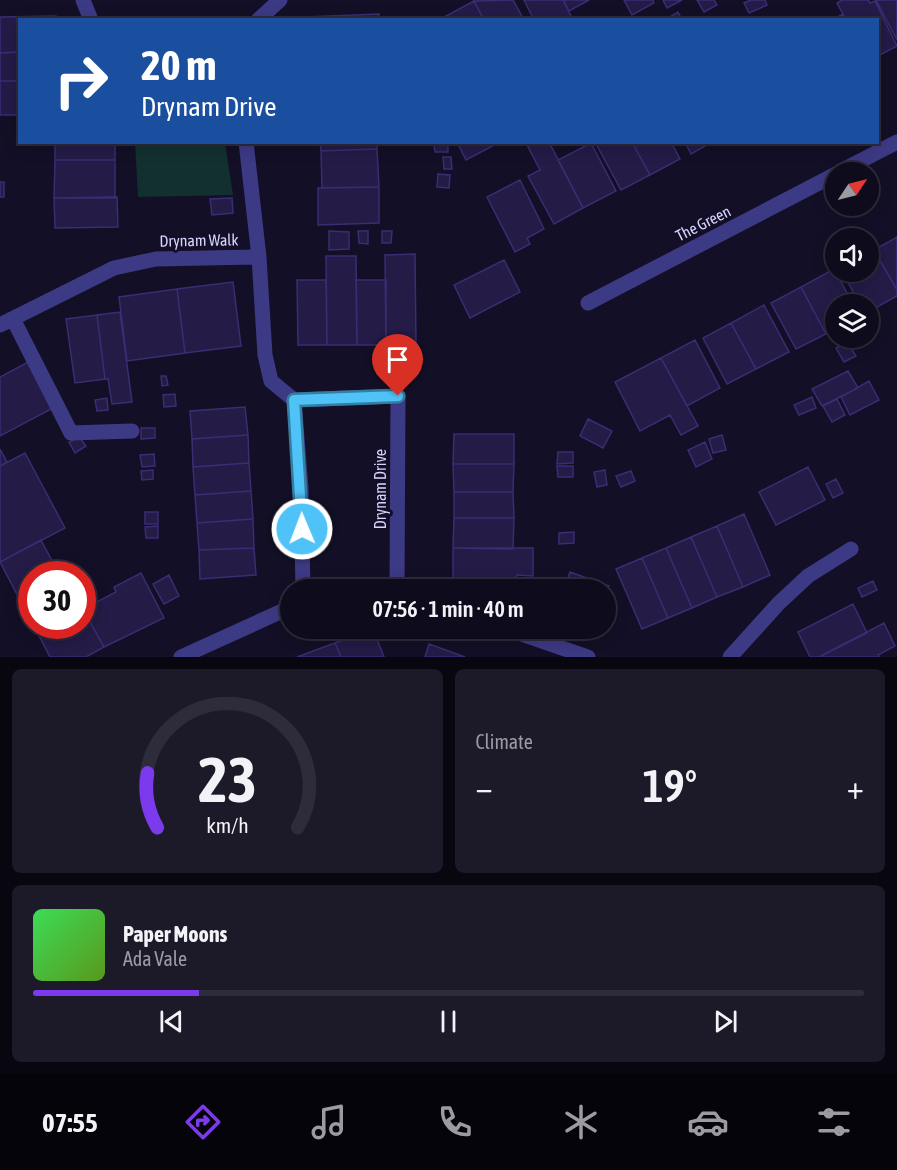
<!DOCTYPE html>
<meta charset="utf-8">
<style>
:root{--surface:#0e0b1c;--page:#1c1929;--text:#f1f3f6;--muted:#9b9ba3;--line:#2e2b3b;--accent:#7c3aed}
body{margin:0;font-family:"Asap Condensed",sans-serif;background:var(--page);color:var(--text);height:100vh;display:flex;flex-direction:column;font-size:22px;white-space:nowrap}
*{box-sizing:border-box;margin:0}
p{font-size:20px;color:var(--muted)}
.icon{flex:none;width:33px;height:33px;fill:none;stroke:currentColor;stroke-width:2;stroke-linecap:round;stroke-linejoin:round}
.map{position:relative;height:657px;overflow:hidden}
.drawer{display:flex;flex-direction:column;gap:12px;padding:12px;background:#08060f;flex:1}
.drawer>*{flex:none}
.banner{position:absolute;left:18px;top:18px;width:861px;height:126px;border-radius:0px;box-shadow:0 3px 15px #0003,0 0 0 2px var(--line);background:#1a4fa0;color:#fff;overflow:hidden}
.needle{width:39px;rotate:55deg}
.tools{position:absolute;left:825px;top:162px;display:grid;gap:12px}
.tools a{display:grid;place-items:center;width:54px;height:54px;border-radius:50%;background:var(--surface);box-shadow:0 3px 15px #0003,0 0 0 2px var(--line);font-size:30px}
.speed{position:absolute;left:18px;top:561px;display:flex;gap:12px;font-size:30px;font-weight:700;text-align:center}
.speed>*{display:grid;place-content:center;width:78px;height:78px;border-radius:50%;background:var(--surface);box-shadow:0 3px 15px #0003,0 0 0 2px var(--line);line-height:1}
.speed .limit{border:9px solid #d22;background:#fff;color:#111}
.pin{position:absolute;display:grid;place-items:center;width:51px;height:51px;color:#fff;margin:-62px -26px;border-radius:50% 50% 50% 0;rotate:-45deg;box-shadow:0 0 6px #0007}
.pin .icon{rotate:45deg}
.me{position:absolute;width:66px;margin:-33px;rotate:359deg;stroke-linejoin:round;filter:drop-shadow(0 0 4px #0008)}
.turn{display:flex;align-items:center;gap:21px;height:126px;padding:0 24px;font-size:27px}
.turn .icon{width:78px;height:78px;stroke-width:2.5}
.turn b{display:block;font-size:42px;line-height:51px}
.big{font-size:45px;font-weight:600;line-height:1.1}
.drawer .widget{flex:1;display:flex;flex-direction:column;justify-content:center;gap:9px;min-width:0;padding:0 21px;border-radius:9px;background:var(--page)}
.drawer .dial{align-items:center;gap:0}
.dial svg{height:156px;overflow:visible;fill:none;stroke:var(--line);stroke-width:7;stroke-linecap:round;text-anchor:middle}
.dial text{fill:var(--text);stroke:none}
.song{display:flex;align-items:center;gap:18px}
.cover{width:72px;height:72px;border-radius:9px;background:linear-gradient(135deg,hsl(130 70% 55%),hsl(90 70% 35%))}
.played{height:6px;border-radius:3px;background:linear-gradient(90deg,var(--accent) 20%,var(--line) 20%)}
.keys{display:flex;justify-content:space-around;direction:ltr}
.heat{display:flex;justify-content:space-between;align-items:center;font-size:33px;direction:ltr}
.drawer .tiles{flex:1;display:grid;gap:12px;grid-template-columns:1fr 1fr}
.widget:last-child{grid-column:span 2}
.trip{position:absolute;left:280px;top:579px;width:336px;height:60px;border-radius:30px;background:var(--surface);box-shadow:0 3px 15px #0003,0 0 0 2px var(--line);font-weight:600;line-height:60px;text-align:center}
.tabs{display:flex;height:96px;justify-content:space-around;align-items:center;background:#06040b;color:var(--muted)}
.tabs .icon{width:42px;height:42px}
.tabs .selected{color:var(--accent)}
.tabs b{font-size:27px;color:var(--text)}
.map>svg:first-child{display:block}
.green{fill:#12302f}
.building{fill:#241b47;stroke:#3b2d73;stroke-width:1.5}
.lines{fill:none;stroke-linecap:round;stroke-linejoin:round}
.minor{stroke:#3d3a85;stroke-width:15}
.route-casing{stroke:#337fa1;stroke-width:15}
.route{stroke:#4fc3f7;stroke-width:10}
.labels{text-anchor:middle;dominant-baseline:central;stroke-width:6;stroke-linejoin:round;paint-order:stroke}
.street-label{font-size:16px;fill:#d9d4ff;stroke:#130f26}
</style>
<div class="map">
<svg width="897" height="657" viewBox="0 0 897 657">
<rect width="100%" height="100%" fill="#130f26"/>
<path class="green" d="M135,143H225L233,195L138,197Z"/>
<path class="building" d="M513,0L524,20H484L474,1Z
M524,0H563L573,20H534Z
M563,0H589L569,11Z
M624,0H653L654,3L632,15Z
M663,0H682L667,8Z
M697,0H714L717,5L704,12Z
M751,0H765L767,5L749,13L744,3Z
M842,0H868L870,3L875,1L897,46L878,56V20H846L837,3Z
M876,0H897V40Z
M474,1L484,20H445L444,17Z
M678,12L682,20H665Z
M379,14V20H305V17Z
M843,14L846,20H832Z
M56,16V20H20V52L0,53V17Z
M20,52V81H0V53Z
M0,81H20V115H0Z
M55,142H115V160H55Z
M320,142H377V149L321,151Z
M461,142H500L466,160L458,144Z
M531,142H549L583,208L554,224L528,176L540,170L527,145Z
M595,142H632L650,175L621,190Z
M632,142H671L680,159L650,175Z
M685,142H712L691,154Z
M591,143L616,191L583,208L558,160Z
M448,144V152H435L434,145Z
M377,149L379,187L322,188L321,151Z
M443,157H451L452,169H444Z
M55,160H115V198H54Z
M438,174L450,175L449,188L437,187Z
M520,180L544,229L527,238L530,244L515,252L487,197Z
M0,182H4V197H0Z
M379,187V223L318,225V188Z
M117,197L118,227L55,228L54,198Z
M232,198L233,213L212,215L210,199Z
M329,231L349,232V249L329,250Z
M358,231H368V244L359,243Z
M382,231H392L391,243H382Z
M897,237V290L874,250Z
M874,250L897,290V296L868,312V304H860L842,272H868V253Z
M415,254L416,344L386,345L385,255Z
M326,256H356L357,345H327Z
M504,260L520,292L470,318L454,285Z
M834,269L853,304H836V328L826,334L801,287Z
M297,280H326L327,345H298Z
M356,280H386V345H357Z
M233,282L241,346L185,353L177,289Z
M801,287L826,334L796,349L771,303Z
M177,289L185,353L127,361L119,297Z
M764,305L789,352L756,369L731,323Z
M120,312L132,402L112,404L108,379H105L97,315Z
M97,315L105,379L75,383L66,319Z
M731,323L756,369L727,384L703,338Z
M695,340L720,388L687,406L661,358Z
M847,342L856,356L844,362L836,348Z
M661,358L698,426L681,435L670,415L640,431L615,382Z
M30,361L55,407L0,436V377Z
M848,371L858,388L822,406L812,389Z
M161,376H166L168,385L162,386Z
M869,381L879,400L850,415L841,397Z
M175,394L176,406L164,407L163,395Z
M812,397L816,408L799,415L794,405Z
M107,398L108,410L97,411L95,400Z
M837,399L845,415L832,422L823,406Z
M245,407L248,435L192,439L190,411Z
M588,419L612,431L603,448L580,436Z
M141,428H155V438L141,439Z
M454,434H514V464H453Z
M248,435L249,463L193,467L192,439Z
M722,435L726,450L713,453L709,439Z
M79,437L86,446L75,453L69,442Z
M705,442L712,459L696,467L688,450Z
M0,449L7,462L0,466Z
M558,452H573V463L557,464Z
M25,453L65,528L0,562V466Z
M154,454L155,466L142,467L140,455Z
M249,463L251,491L195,495L193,467Z
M453,464H514L513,492H454Z
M557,466H573V477H558Z
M808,467L825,500L776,525L759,492Z
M153,470V479L142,480L141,471Z
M605,470L607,485L597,487L594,472Z
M631,471L635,481L621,487L616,476Z
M836,479L843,493L833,498L826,484Z
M251,491L253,519L197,523L195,495Z
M454,492H513L514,518H454Z
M145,512H158V524H145Z
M744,514L770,575L743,587L717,526Z
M454,518H514L513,549L453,548Z
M253,519L254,548L199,550L197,523Z
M158,526V538H146L145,527Z
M717,526L743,587L717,597L691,537Z
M574,532V543L559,544V533Z
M691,537L717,597L692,608L666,548Z
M41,540L59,574H32V599L22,604L0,562Z
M254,548L256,575L200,579L199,550Z
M453,548H533V576L517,575L515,580H453Z
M666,548L692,608L668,618L642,558Z
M642,558L668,618L642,629L616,569Z
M570,572L609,586L606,593V590H564Z
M141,573L164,618L104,647L83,609L116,592L114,587Z
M169,575L179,596L164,604L153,584Z
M873,581L877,590L862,597L858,588Z
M82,583L88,593L82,596Z
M32,599V622L22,604Z
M853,604L867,633L819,657H810L798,632Z
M82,608L104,647L86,657H50L34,626H82Z
M884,623L895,646L878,655L879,657H819Z
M373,629L384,657H341L335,643Z
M335,643L341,657H297Z
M429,644L465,657H425Z"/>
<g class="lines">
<path class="minor" d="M83,0L91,20
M258,20L280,0
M246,142L259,257
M839,172L897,142
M588,303L836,174
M13,319L71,433L132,431
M0,325L114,268L156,259L259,257L265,355L271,381L294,400
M303,590L301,488L294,400L398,396L397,590
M504,628L588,657
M181,657L291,607
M730,657L779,603L808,576L851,549"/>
</g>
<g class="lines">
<defs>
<path id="route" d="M302,529L294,400L398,396"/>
</defs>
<use href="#route" class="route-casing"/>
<use href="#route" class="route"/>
</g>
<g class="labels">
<g class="street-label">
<text transform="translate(703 223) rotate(-27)">The Green</text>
<text transform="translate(199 240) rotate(-1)">Drynam Walk</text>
<text transform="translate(380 489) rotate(-90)">Drynam Drive</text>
</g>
</g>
</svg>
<div class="tools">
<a><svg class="needle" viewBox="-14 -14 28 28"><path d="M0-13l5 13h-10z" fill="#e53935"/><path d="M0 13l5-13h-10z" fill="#9b9ba3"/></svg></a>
<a><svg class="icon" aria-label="sound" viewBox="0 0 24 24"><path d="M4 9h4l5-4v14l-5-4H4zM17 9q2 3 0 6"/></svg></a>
<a><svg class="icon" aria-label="layers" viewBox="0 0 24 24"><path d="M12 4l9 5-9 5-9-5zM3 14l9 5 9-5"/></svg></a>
</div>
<div class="speed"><div class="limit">30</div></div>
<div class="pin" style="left:398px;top:396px;background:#d93025"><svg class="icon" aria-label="arrive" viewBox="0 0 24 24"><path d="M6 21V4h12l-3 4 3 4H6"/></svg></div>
<svg class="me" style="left:302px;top:529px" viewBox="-20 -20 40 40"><circle r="17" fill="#4fc3f7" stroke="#fff" stroke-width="3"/><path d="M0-11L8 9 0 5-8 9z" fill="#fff"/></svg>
<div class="trip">07:56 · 1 min · 40 m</div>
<div class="banner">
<div class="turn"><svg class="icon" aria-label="right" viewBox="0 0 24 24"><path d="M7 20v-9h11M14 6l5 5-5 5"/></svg><div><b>20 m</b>Drynam Drive</div></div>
</div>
</div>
<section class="drawer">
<div class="tiles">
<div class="widget dial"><svg viewBox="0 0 100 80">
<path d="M14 69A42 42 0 1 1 86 69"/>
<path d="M14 69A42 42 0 0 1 9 41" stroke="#7c3aed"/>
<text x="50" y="56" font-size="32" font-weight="700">23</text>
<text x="50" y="72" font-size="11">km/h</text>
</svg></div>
<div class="widget"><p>Climate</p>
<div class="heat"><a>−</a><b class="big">19°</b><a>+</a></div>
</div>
<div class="widget">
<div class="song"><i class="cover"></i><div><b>Paper Moons</b><p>Ada Vale</p></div></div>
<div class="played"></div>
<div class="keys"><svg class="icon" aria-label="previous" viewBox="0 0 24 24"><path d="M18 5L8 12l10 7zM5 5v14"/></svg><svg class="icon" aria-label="pause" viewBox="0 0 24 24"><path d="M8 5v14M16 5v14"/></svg><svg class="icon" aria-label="next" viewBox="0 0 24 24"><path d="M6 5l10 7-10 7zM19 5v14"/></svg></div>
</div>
</div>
</section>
<nav class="tabs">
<b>07:55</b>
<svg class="icon selected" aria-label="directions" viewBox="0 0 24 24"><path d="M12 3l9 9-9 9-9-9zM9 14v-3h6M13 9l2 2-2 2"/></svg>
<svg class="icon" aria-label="music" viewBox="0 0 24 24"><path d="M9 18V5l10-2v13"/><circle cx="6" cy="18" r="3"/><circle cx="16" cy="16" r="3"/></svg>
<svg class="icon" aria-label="phone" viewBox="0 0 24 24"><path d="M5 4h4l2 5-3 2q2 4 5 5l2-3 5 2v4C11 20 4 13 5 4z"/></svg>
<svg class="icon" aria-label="climate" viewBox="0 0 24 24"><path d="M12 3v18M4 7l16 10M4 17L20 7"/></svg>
<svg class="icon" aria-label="car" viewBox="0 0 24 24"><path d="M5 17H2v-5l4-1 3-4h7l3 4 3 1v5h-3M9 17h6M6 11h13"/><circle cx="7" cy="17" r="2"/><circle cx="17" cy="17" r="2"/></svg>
<svg class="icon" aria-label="filters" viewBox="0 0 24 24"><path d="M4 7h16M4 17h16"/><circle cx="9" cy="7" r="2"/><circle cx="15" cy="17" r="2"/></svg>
</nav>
